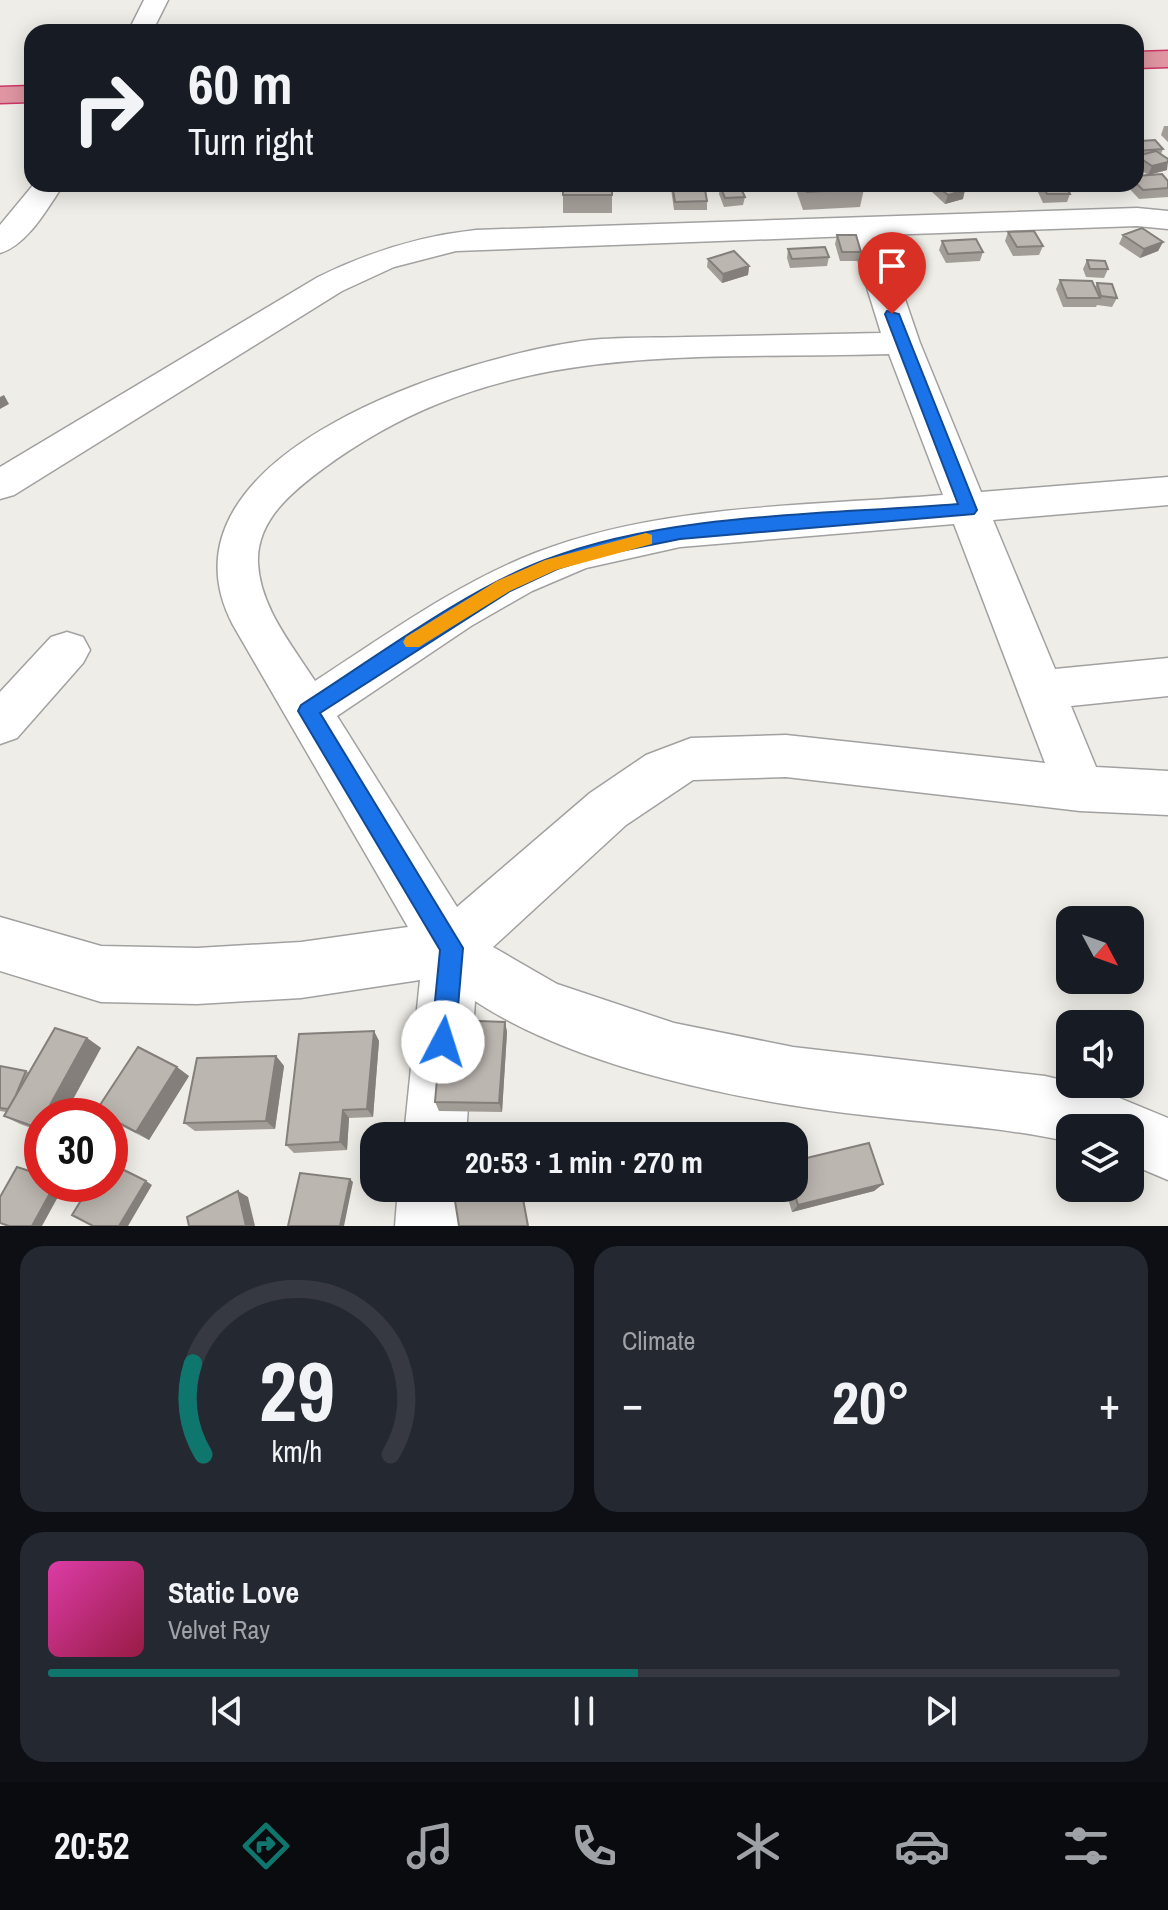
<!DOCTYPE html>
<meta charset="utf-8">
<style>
:root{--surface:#171b24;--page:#242831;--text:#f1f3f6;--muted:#9ea1a6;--line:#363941;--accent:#0f766e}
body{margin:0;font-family:"Archivo Narrow",sans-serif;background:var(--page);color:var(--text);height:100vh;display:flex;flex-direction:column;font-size:30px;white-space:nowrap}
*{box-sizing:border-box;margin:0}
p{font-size:26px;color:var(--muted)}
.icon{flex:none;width:44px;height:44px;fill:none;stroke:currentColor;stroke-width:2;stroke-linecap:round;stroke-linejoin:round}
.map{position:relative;height:1226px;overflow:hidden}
.side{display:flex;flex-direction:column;gap:20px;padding:20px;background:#0d0f14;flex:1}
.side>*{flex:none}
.banner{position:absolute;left:24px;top:24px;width:1120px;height:168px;border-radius:24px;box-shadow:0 4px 20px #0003;background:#171b24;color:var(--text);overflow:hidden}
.needle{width:52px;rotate:131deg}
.tools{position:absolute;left:1056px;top:906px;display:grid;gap:16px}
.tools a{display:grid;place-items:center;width:88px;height:88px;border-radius:16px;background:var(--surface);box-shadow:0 4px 20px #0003;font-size:40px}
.speed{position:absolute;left:24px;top:1098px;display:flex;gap:16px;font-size:40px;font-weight:700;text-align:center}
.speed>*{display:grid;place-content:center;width:104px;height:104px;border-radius:50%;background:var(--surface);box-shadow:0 4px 20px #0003;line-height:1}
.speed .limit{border:12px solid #d22;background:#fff;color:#111}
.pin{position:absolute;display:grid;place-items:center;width:68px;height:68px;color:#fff;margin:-82px -34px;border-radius:50% 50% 50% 0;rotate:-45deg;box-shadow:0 0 8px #0007}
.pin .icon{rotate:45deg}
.me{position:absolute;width:88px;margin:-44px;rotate:5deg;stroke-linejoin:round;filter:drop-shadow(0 0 6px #0008)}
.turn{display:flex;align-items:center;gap:28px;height:168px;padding:0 32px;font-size:36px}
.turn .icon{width:104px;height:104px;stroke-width:2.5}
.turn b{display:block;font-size:56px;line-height:68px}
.big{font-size:60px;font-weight:700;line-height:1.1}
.side .widget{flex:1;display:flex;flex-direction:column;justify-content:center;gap:12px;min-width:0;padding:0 28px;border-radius:24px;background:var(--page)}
.side .dial{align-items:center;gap:0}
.dial svg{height:208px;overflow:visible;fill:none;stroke:var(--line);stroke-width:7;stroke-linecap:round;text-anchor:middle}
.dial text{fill:var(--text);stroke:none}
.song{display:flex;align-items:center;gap:24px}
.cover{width:96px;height:96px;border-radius:12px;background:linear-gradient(135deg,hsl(320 70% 55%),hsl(340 70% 35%))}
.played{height:8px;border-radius:4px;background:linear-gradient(90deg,var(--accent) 55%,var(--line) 55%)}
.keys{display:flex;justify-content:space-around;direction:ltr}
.heat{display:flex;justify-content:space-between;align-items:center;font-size:44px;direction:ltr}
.side .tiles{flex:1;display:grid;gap:20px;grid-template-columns:1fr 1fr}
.widget:last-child{grid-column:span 2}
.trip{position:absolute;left:360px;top:1122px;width:448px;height:80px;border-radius:24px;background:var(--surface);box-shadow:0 4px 20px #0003;font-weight:700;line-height:80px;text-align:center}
.menu{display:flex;height:128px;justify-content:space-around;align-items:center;background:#090b0e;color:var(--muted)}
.menu .icon{width:56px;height:56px}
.menu .current{color:var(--accent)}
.menu b{font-size:36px;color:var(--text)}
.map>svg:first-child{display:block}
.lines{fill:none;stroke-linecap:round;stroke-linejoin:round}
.minor-casing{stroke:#a1a1a1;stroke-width:3}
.highway-casing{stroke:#cb3666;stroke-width:3}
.minor{fill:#fff;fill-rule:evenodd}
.highway{fill:#df96a2;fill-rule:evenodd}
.wall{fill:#a29d97}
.shaded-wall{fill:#847f7b}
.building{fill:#bcb6b0;stroke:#847f7b;stroke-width:2}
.route{fill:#1a73e8;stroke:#114b97;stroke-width:2}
.slow{fill:#f59e0b}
</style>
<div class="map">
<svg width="1168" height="1226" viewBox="0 0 1168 1226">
<rect width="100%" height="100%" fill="#efede7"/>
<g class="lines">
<defs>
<path id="minor" d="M144,0H168L152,32H128Z
M34,184H64C48,207 28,245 0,253V225Z
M1137,208L1168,211V229L1137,226L883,235L920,343L981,492L1168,477V505L993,520L1055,669L1168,658V696L1071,706L1096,767L1168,771V815L1080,811L786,777L693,780L626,825L493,947L557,984L674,1023L793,1047L1045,1076L1095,1088L1168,1118V1180L1130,1164V1128H1070V1142C1004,1127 937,1124 871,1116C747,1102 580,1070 475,1001L466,1136H404L420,980L301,998L197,1004L101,1002L0,971V917L101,946L197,948L301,942L408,927L233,625C143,453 471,354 590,340C622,337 655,338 687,337C752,336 817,334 881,333L851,236L456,251L394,267L342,291L14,495L0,499V467L318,277C369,252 420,236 476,230ZM889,354L943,495C810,506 660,504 535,553C456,584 386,635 315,681C292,645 260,607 258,563C256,520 293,491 324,468C500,338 683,360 889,354ZM954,524L1045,763L786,735L691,738L646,755L590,793L457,907L337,716L471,626L532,591L586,568L680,547Z
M67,632L83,637L90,650L83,663L17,738L0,744V692L51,637Z
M398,1188H462L459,1226H395Z"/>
<path id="highway" d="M1168,51V67L1136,68V52Z
M32,86V102L0,103V87Z"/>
</defs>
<use href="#minor" class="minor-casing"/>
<use href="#highway" class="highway-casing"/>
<use href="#minor" class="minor"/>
<use href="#highway" class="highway"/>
</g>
<path class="wall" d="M1136,116L1142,125L1138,133H1136Z
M1164,126H1168V142L1161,135Z
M1136,138L1140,141L1163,149L1161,154L1167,170L1149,175L1168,181V197L1139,199L1126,185L1127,184H1136V176L1148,175L1136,167Z
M563,184H634V186L612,185V213H563Z
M653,184H704L707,201V210H674L671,189H653Z
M797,184H861L864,189L860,207L803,210L796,190Z
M934,184L963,199L945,204L932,192Z
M1039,184H1065L1070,194L1067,202L1043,203L1037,190Z
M720,186L745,197L743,205L724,207L719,194Z
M1008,232L1043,246L1039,255L1013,256L1005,241Z
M837,235L861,252L859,261H840L835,244Z
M1123,235L1163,242L1158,251L1140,258L1119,244Z
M942,241L983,252L980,261L946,263L939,250Z
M891,247L889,256L883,265L870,261L872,253Z
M788,249L829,257L827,266L790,268L787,258Z
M708,259L749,266L748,275L722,283L707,267Z
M1087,260L1108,269L1104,278L1086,277L1083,269Z
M1060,280L1095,287L1097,283L1117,298L1112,307L1097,305L1096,307H1063L1056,289Z
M505,1022L507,1032L502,1112L439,1111L435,1102L475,1067Z
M374,1031L379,1041L373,1117L349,1118L347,1150L294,1153L286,1145Z
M87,1038L101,1048L42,1116V1132L20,1124L4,1116L6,1112L0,1111V1066L29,1072Z
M276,1056L284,1066L275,1129L195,1131L184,1123Z
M189,1076L149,1140L110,1120V1116H104L96,1111Z
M883,1184L874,1191L792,1212L785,1188Z"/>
<path class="shaded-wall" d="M1168,162L1167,170L1148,175L1152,166Z
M965,190L963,199L945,204L948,195Z
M1163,242L1158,251L1140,258L1144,249Z
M891,247L889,256L883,265L885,256Z
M749,266L748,275L722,283L723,274Z
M4,395L9,404L0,409V397Z
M505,1022L507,1032L502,1112L499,1103Z
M374,1031L379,1041L373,1117L367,1109Z
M87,1038L101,1048L64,1116H44Z
M276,1056L284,1066L275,1129L266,1121Z
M177,1067L189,1076L149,1140L136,1132Z
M343,1110L349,1118L347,1150L340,1142Z
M350,1179L353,1182L344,1226H340Z
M146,1181L152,1185L128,1226H119Z
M55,1184H65L42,1226H32Z
M883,1184L874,1191L792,1212L798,1205Z
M238,1191L248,1197L255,1226H246Z"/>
<path class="building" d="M1136,116L1142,125H1136Z
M1136,138L1140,141L1155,140L1163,149L1136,151Z
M1156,151L1168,159V162L1152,166L1137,156Z
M1162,174L1168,181V188L1143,190L1136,183V176Z
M563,184H612V195H563Z
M672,184H704L707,201L675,202Z
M739,184L745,197L725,198L720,186Z
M803,184H861L864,189L807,192Z
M934,184H958L965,190L948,195Z
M1042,184H1065L1070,194H1047Z
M1142,228L1163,242L1144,249L1123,235Z
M1034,231L1043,246L1017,247L1008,232Z
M837,235H856L861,252H842Z
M976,239L983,252L948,254L942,241Z
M878,243L891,247L885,256L872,253Z
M825,247L829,257L792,259L788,249Z
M734,251L749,266L723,274L708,259Z
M1087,260L1105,261L1108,269H1090Z
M1060,280L1092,281L1100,298H1067Z
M1097,283L1112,284L1117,298L1101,296Z
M479,1021L505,1022L499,1103L435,1102L438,1067H475Z
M55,1028L87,1038L44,1116H42V1120L38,1128L4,1116Z
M374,1031L367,1109L343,1110L340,1142L286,1145L299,1034Z
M138,1047L177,1067L136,1132L110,1118V1116H106L96,1111Z
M276,1056L266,1121L184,1123L197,1058Z
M0,1066L26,1071L16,1095L8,1109L0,1108Z
M869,1143L883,1184L798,1205L793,1188L794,1161Z
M110,1163L146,1181L119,1226H93L72,1215L91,1184H110Z
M17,1167L42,1175V1184H55L32,1226H9L0,1223V1197Z
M300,1173L350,1179L340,1226H288Z
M503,1188H521L528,1226H459L455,1201Z
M238,1191L246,1226H189L187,1217Z"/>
<path class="route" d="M887,311L899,314L977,510L974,514L680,539L601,555L557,569L510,591L320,713L463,948L455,1042L452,1050L443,1054L435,1050L431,1042L440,950L301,716L298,711L301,705C375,658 465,590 545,560C670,512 826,515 958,504L885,314Z"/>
<path class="slow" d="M646,533L652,535V544L556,570L510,591L419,647H406L403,642L406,637L497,581L545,560Z"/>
</svg>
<div class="tools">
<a><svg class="needle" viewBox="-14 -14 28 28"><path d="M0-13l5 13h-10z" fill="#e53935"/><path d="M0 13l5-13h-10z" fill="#9ea1a6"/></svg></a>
<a><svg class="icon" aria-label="sound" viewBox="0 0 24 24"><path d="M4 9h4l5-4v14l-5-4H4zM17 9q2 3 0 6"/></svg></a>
<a><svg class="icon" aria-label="layers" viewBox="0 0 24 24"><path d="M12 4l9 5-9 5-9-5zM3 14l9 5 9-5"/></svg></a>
</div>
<div class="speed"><div class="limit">30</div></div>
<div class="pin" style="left:892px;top:314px;background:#d93025"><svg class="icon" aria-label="arrive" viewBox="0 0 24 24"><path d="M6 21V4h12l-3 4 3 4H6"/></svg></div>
<svg class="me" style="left:443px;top:1042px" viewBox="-20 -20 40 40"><circle r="19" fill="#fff"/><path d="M0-13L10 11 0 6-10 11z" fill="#1a73e8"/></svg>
<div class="trip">20:53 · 1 min · 270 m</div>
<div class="banner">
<div class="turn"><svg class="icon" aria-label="right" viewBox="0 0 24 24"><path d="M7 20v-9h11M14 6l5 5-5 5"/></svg><div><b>60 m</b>Turn right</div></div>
</div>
</div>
<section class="side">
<div class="tiles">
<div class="widget dial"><svg viewBox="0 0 100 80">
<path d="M14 69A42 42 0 1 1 86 69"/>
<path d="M14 69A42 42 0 0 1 10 34" stroke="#0f766e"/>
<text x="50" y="56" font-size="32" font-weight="700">29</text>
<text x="50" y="72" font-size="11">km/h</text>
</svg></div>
<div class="widget"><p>Climate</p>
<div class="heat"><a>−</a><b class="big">20°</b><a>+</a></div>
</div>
<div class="widget">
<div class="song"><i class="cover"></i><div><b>Static Love</b><p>Velvet Ray</p></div></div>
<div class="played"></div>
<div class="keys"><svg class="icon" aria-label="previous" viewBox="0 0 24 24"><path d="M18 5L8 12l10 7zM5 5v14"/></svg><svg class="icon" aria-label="pause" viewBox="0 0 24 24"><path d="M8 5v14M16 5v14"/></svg><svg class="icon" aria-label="next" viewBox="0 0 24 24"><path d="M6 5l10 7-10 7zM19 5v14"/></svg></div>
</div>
</div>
</section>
<nav class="menu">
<b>20:52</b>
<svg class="icon current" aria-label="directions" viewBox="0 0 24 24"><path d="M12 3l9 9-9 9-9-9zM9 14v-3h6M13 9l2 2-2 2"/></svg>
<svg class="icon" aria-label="music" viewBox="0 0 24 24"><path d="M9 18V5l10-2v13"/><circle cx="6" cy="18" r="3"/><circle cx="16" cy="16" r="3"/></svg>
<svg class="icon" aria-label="phone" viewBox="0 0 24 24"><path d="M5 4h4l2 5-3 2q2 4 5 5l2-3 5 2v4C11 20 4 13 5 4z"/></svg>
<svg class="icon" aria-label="climate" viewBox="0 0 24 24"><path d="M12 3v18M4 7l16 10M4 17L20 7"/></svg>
<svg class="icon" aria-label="car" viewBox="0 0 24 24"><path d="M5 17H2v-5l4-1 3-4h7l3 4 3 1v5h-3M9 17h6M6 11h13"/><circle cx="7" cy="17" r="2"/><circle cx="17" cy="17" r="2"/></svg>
<svg class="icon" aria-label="filters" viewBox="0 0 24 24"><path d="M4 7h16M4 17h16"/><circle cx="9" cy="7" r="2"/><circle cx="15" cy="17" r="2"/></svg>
</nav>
